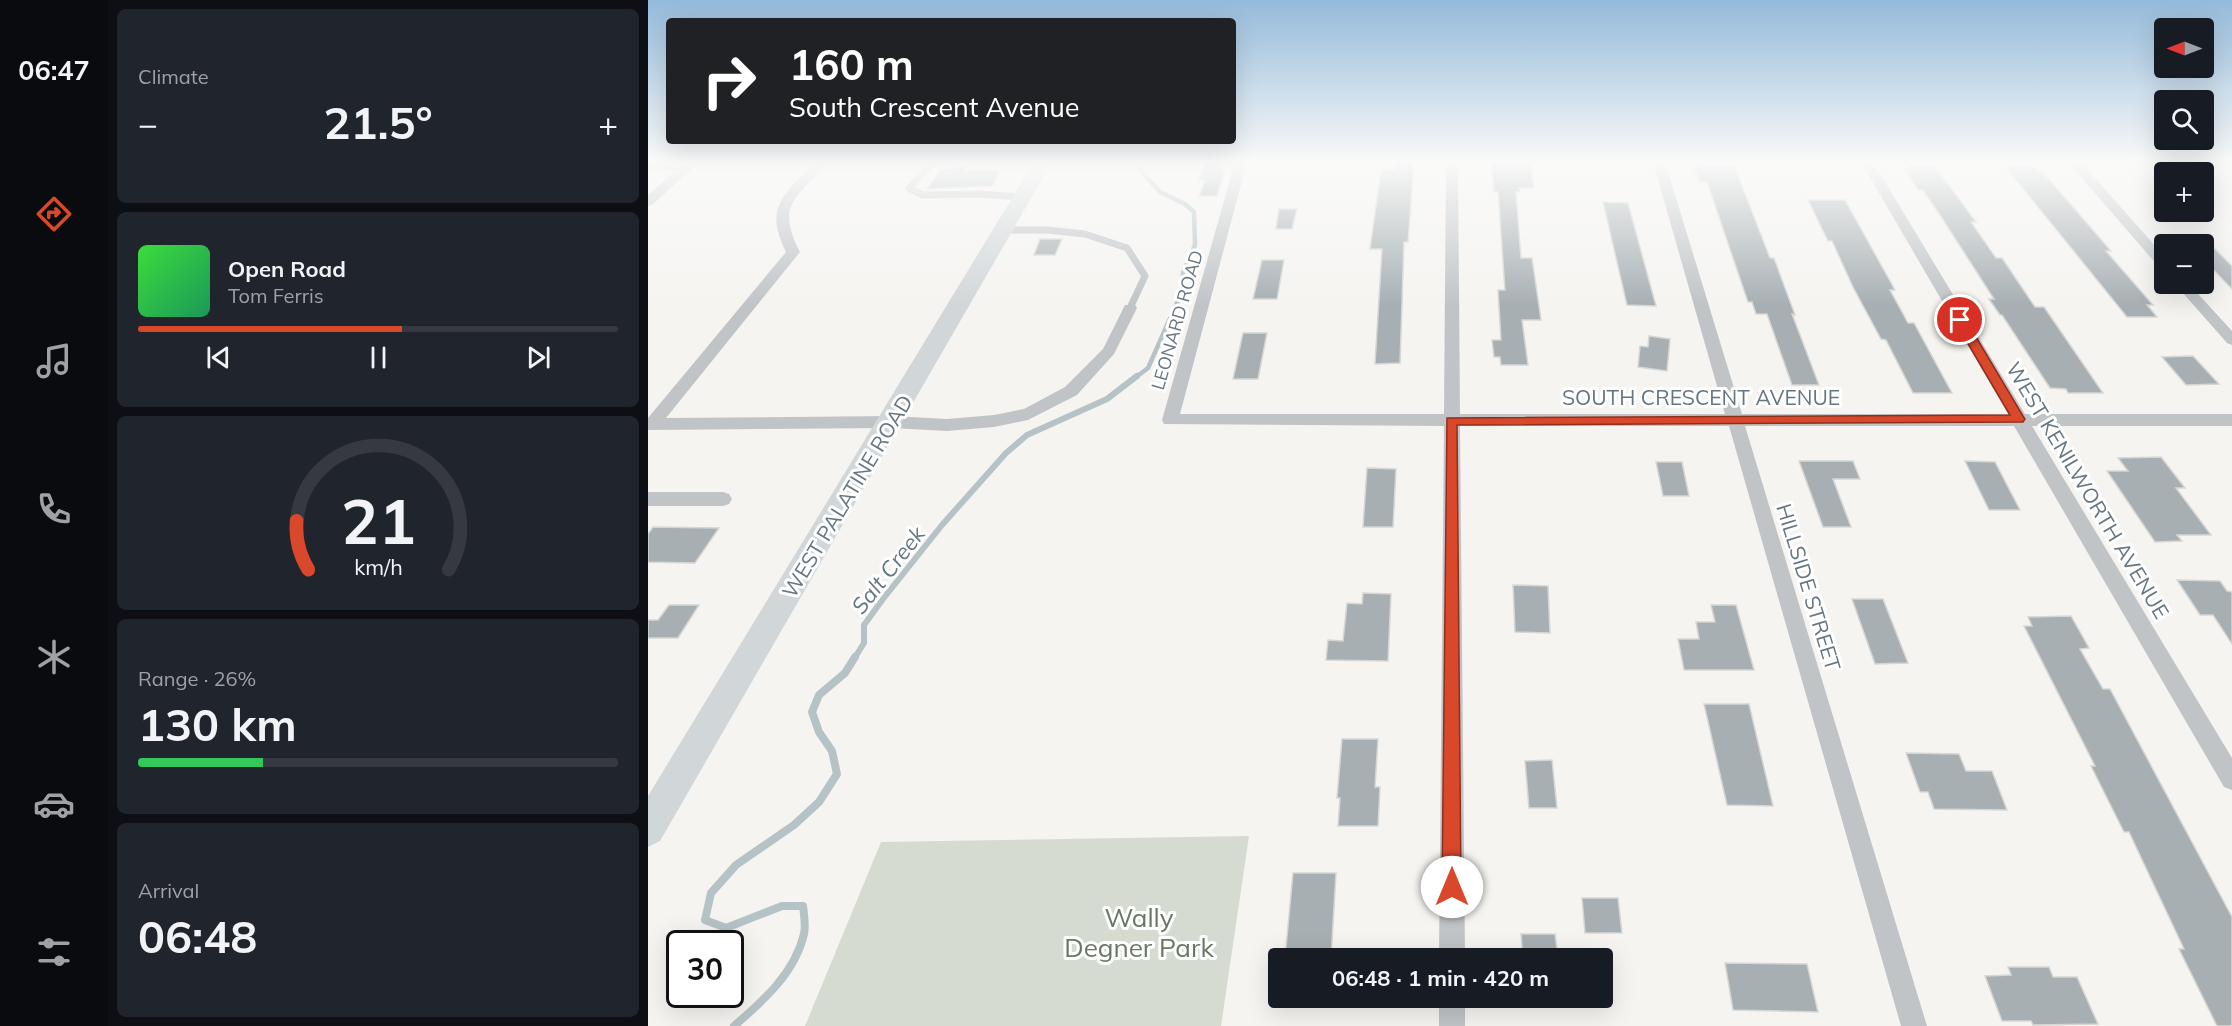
<!DOCTYPE html>
<meta charset="utf-8">
<style>
:root{--surface:#171b24;--page:#20242c;--text:#f1f3f6;--muted:#9ea1a6;--line:#363941;--accent:#da482b}
body{margin:0;font-family:Mulish,sans-serif;background:var(--page);color:var(--text);height:100vh;display:flex;flex-direction:column;font-size:22px;white-space:nowrap}
*{box-sizing:border-box;margin:0}
p{font-size:20px;color:var(--muted)}
.icon{flex:none;width:33px;height:33px;fill:none;stroke:currentColor;stroke-width:2;stroke-linecap:round;stroke-linejoin:round}
.map{position:relative;flex:1;overflow:hidden}
.details{display:flex;flex-direction:column;gap:9px;padding:9px;background:#0d0f14;width:540px}
.details>*{flex:none}
.banner{position:absolute;left:18px;top:18px;width:570px;height:126px;border-radius:6px;box-shadow:0 6px 24px #0002;background:#202124;color:#fff;overflow:hidden}
.needle{width:39px;rotate:270deg}
.tools{position:absolute;left:1506px;top:18px;display:grid;gap:12px}
.tools a{display:grid;place-items:center;width:60px;height:60px;border-radius:6px;background:var(--surface);box-shadow:0 6px 24px #0002;font-size:30px}
.speed{position:absolute;left:18px;top:930px;display:flex;gap:12px;font-size:30px;font-weight:700;text-align:center}
.speed>*{display:grid;place-content:center;width:78px;height:78px;border-radius:50%;background:var(--surface);box-shadow:0 6px 24px #0002;line-height:1}
.speed .limit{border:3px solid #111;border-radius:9px;background:#fff;color:#111}
.pin{position:absolute;display:grid;place-items:center;width:51px;height:51px;color:#fff;margin:-26px;border:3px solid #fff;border-radius:50%;box-shadow:0 2px 6px #0007}
.me{position:absolute;width:66px;margin:-33px;rotate:0deg;stroke-linejoin:round;filter:drop-shadow(0 0 4px #0008)}
.turn{display:flex;align-items:center;gap:21px;height:126px;padding:0 24px;font-size:27px}
.turn .icon{width:78px;height:78px;stroke-width:2.5}
.turn b{display:block;font-size:42px;line-height:51px}
.big{font-size:45px;font-weight:700;line-height:1.1}
.details .tile{flex:1;display:flex;flex-direction:column;justify-content:center;gap:9px;min-width:0;padding:0 21px;border-radius:9px;background:var(--page)}
.details .dial{align-items:center;gap:0}
.dial svg{height:156px;overflow:visible;fill:none;stroke:var(--line);stroke-width:7;stroke-linecap:round;text-anchor:middle}
.dial text{fill:var(--text);stroke:none}
.song{display:flex;align-items:center;gap:18px}
.cover{width:72px;height:72px;border-radius:9px;background:linear-gradient(135deg,hsl(120 70% 55%),hsl(150 70% 35%))}
.played{height:6px;border-radius:3px;background:linear-gradient(90deg,var(--accent) 55%,var(--line) 55%)}
.keys{display:flex;justify-content:space-around;direction:ltr}
.heat{display:flex;justify-content:space-between;align-items:center;font-size:33px;direction:ltr}
.charge{height:9px;border-radius:4px;background:linear-gradient(90deg,#34c759 26%,var(--line) 0)}
.trip{position:absolute;left:620px;top:948px;width:345px;height:60px;border-radius:6px;background:var(--surface);box-shadow:0 6px 24px #0002;font-weight:700;line-height:60px;text-align:center}
main{display:flex;flex:1;min-height:0}
.tabs{display:flex;flex-direction:column;width:108px;justify-content:space-around;align-items:center;background:#090b0e;color:var(--muted)}
.tabs .icon{width:42px;height:42px}
.tabs .current{color:var(--accent)}
.tabs b{font-size:27px;color:var(--text)}
.map>svg:first-child{display:block}
.green{fill:#d6dbd2}
.lines{fill:none;stroke-linecap:round;stroke-linejoin:round}
.stream-far2{stroke:#b6c3c6;stroke-width:4.5}
.stream-far1{stroke:#b6c3c6;stroke-width:6}
.stream{stroke:#b6c3c6;stroke-width:8}
.building{fill:#a7afb3;stroke:#d6d6d4;stroke-width:1.5}
.lane{stroke:#c0c4c7;stroke-width:7}
.street{fill:#c0c4c7;fill-rule:evenodd}
.secondary{fill:#d1d6d9;fill-rule:evenodd}
.route{fill:#da482b;stroke:#8e2f1c;stroke-width:1.5}
.labels{text-anchor:middle;dominant-baseline:central;stroke-width:6;stroke-linejoin:round;paint-order:stroke}
.far-street-label{font-size:18px;fill:#657680;stroke:#fff}
.street-label{font-size:21px;fill:#657680;stroke:#fff}
.water-label{font-size:22px;font-style:italic;fill:#60787e;stroke:#fff}
.near-park-label{font-size:26px;fill:#697863;stroke:#fff}
</style>
<main>
<nav class="tabs">
<b>06:47</b>
<svg class="icon current" aria-label="directions" viewBox="0 0 24 24"><path d="M12 3l9 9-9 9-9-9zM9 14v-3h6M13 9l2 2-2 2"/></svg>
<svg class="icon" aria-label="music" viewBox="0 0 24 24"><path d="M9 18V5l10-2v13"/><circle cx="6" cy="18" r="3"/><circle cx="16" cy="16" r="3"/></svg>
<svg class="icon" aria-label="phone" viewBox="0 0 24 24"><path d="M5 4h4l2 5-3 2q2 4 5 5l2-3 5 2v4C11 20 4 13 5 4z"/></svg>
<svg class="icon" aria-label="climate" viewBox="0 0 24 24"><path d="M12 3v18M4 7l16 10M4 17L20 7"/></svg>
<svg class="icon" aria-label="car" viewBox="0 0 24 24"><path d="M5 17H2v-5l4-1 3-4h7l3 4 3 1v5h-3M9 17h6M6 11h13"/><circle cx="7" cy="17" r="2"/><circle cx="17" cy="17" r="2"/></svg>
<svg class="icon" aria-label="filters" viewBox="0 0 24 24"><path d="M4 7h16M4 17h16"/><circle cx="9" cy="7" r="2"/><circle cx="15" cy="17" r="2"/></svg>
</nav>
<section class="details">
<div class="tile"><p>Climate</p>
<div class="heat"><a>−</a><b class="big">21.5°</b><a>+</a></div>
</div>
<div class="tile">
<div class="song"><i class="cover"></i><div><b>Open Road</b><p>Tom Ferris</p></div></div>
<div class="played"></div>
<div class="keys"><svg class="icon" aria-label="previous" viewBox="0 0 24 24"><path d="M18 5L8 12l10 7zM5 5v14"/></svg><svg class="icon" aria-label="pause" viewBox="0 0 24 24"><path d="M8 5v14M16 5v14"/></svg><svg class="icon" aria-label="next" viewBox="0 0 24 24"><path d="M6 5l10 7-10 7zM19 5v14"/></svg></div>
</div>
<div class="tile dial"><svg viewBox="0 0 100 80">
<path d="M14 69A42 42 0 1 1 86 69"/>
<path d="M14 69A42 42 0 0 1 8 44" stroke="#da482b"/>
<text x="50" y="56" font-size="32" font-weight="700">21</text>
<text x="50" y="72" font-size="11">km/h</text>
</svg></div>
<div class="tile"><p>Range · 26%</p><b class="big">130 km</b><div class="charge"></div></div>
<div class="tile"><p>Arrival</p><b class="big">06:48</b></div>
</section>
<div class="map">
<svg width="1584" height="1026" viewBox="0 0 1584 1026">
<rect width="100%" height="100%" fill="#f5f4f1"/>
<path class="green" d="M601,836L573,1026H157L233,842Z"/>
<g class="lines">
<path class="stream-far2" d="M485,162L512,192L537,204L546,212L547,245L535,273L533,294L500,368L487,378"/>
<path class="stream-far1" d="M206,659L216,643V625L235,599L294,525L358,453L379,435L459,399L489,376"/>
<path class="stream" d="M86,1026C115,1001 147,973 156,934C158,925 156,915 155,906H134L78,928L57,920L63,893L88,865L146,825L171,802L189,774L184,751L171,732L164,712L171,695L197,673L207,657"/>
</g>
<path class="building" d="M558,162H575L573,171H577L569,196H551L557,180H551Z
M882,162L886,188H871L872,192H868L873,258H884L893,320H874L880,365H853L852,357H846L844,340H853L850,290H857L850,192H846L843,163Z
M747,163H766L760,242H756L752,363L727,364L734,249H722L733,170H746Z
M1044,163L1086,165L1122,258H1126L1147,315L1144,314L1171,385H1144L1119,314H1108L1104,302H1100L1059,182H1052Z
M1259,165H1286L1328,222H1323L1348,258H1354L1387,307H1396L1455,393H1420L1418,389L1402,388L1354,315H1352L1341,299H1346L1290,212L1275,190H1270L1257,169H1262Z
M1356,165L1386,166L1390,170L1394,171L1463,251H1458L1505,305H1499L1509,317H1479Z
M314,166H320L317,170H353L344,186L279,189L293,169Z
M1160,200H1197L1247,290H1242L1260,323H1266L1304,393H1265L1238,340L1233,339L1205,287L1184,241H1180Z
M955,202L980,203L1008,306L979,305Z
M631,209H649L644,229H628Z
M1556,238L1584,266V289L1556,260Z
M392,239H414L407,255H386Z
M614,260H636L629,299H605Z
M595,333H619L610,379H585Z
M1001,336L1022,339L1019,371L990,367L992,346L1000,347Z
M1545,356L1571,384L1538,385L1514,357Z
M1513,457L1537,488H1528L1563,535H1529L1534,541L1507,542L1459,471H1480L1470,458Z
M1151,461H1205L1212,479H1185L1203,527H1175Z
M1317,461L1347,462L1372,510H1341Z
M1008,462H1034L1041,496H1015Z
M719,468L748,469L745,527H715Z
M5,527L71,528L47,563L0,562V534Z
M1529,580L1572,581L1579,591L1584,592V644L1565,615H1552Z
M865,585L900,586L902,633L867,632Z
M715,593L743,594L740,661L678,660L680,640L695,641L699,603L714,604Z
M1204,599H1235L1260,663L1227,664Z
M21,605H51L30,638H0V620H10Z
M1063,605H1088L1106,670H1036L1030,639H1051L1048,622H1067Z
M1423,616L1441,648L1432,649L1455,689H1462L1584,917V1026H1569L1531,949H1536L1481,832H1476L1443,766H1447L1376,626H1384L1380,617Z
M1056,704H1101L1125,806L1079,805Z
M694,739H730L727,787H732L730,826H690L692,798H689Z
M1258,753L1311,754L1318,771H1344L1359,810L1286,809L1280,792H1272Z
M904,760L909,808H881L877,761Z
M645,873H688L683,958H637Z
M934,898H970L974,933H937Z
M873,934H907L910,958H875Z
M1077,963L1159,964L1170,1012L1085,1010Z
M1360,967H1401L1405,977H1429L1450,1024L1385,1025L1383,1021H1354L1337,976L1363,975Z"/>
<g class="lines">
<path class="lane" d="M310,162L283,164L261,188L275,195L330,194L375,197
M368,162L395,163
M355,230H399L437,234L479,248L497,276L482,308"/>
<path class="street" d="M38,162H51L4,205L0,206V195L27,171H0V163L35,164Z
M166,162H179C151,198 126,202 152,252L18,418L244,416L299,419L346,415L376,409L417,387L455,349L477,305H487L489,308L466,354L429,395L380,420L346,427L299,431L244,428L0,430V418L138,252C115,206 137,195 166,162Z
M587,162H599L532,414H796L798,162H810L812,414H1077L1005,162H1017L1094,414H1360L1213,162H1225L1377,414H1584V426H1384L1584,758V790L1576,787L1366,426H1097L1279,1026H1253L1081,426H812L817,958H791L796,426L516,424L514,420Z
M1420,162H1433L1516,256V268L1511,267Z
M1527,284H1541L1584,331V345L1579,343Z
M0,492H75L81,494L84,499L81,504L75,506H0Z
M791,998H817V1026H791Z"/>
<path class="secondary" d="M386,162H404L12,841L0,847V796Z"/>
</g>
<linearGradient id="sky" x2="0" y2="1"><stop stop-color="#94bada"/><stop offset="0.53" stop-color="#fafaf9"/><stop offset="1" stop-color="#fafaf9" stop-opacity="0"/></linearGradient>
<rect width="1584" height="306" fill="url(#sky)"/>
<path class="route" d="M1312,317L1318,320L1375,416L1377,419L1375,422L809,425L813,887L810,894L804,897L797,894L794,887L799,418L1362,415L1306,320Z"/>
<g class="labels">
<g class="far-street-label">
<text transform="translate(529 320) rotate(-74)">LEONARD ROAD</text>
</g>
<g class="street-label">
<text x="1053" y="397">SOUTH CRESCENT AVENUE</text>
<text transform="translate(1440 490) rotate(59)">WEST KENILWORTH AVENUE</text>
<text transform="translate(199 496) rotate(-59)">WEST PALATINE ROAD</text>
<text transform="translate(1161 587) rotate(73)">HILLSIDE STREET</text>
</g>
<g class="water-label">
<text transform="translate(240 570) rotate(-52)">Salt Creek</text>
</g>
<g class="near-park-label">
<text x="491" y="917">Wally<tspan x="491" dy="30">Degner Park</tspan></text>
</g>
</g>
</svg>
<div class="tools">
<a><svg class="needle" viewBox="-14 -14 28 28"><path d="M0-13l5 13h-10z" fill="#e53935"/><path d="M0 13l5-13h-10z" fill="#9ea1a6"/></svg></a>
<a><svg class="icon" aria-label="search" viewBox="0 0 24 24"><circle cx="10" cy="10" r="6"/><path d="M15 15l6 6"/></svg></a>
<a>+</a>
<a>−</a>
</div>
<div class="speed"><div class="limit">30</div></div>
<div class="pin" style="left:1312px;top:320px;background:#d93025"><svg class="icon" aria-label="arrive" viewBox="0 0 24 24"><path d="M6 21V4h12l-3 4 3 4H6"/></svg></div>
<svg class="me" style="left:804px;top:887px" viewBox="-20 -20 40 40"><circle r="19" fill="#fff"/><path d="M0-13L10 11 0 6-10 11z" fill="#da482b"/></svg>
<div class="trip">06:48 · 1 min · 420 m</div>
<div class="banner">
<div class="turn"><svg class="icon" aria-label="right" viewBox="0 0 24 24"><path d="M7 20v-9h11M14 6l5 5-5 5"/></svg><div><b>160 m</b>South Crescent Avenue</div></div>
</div>
</div>
</main>
